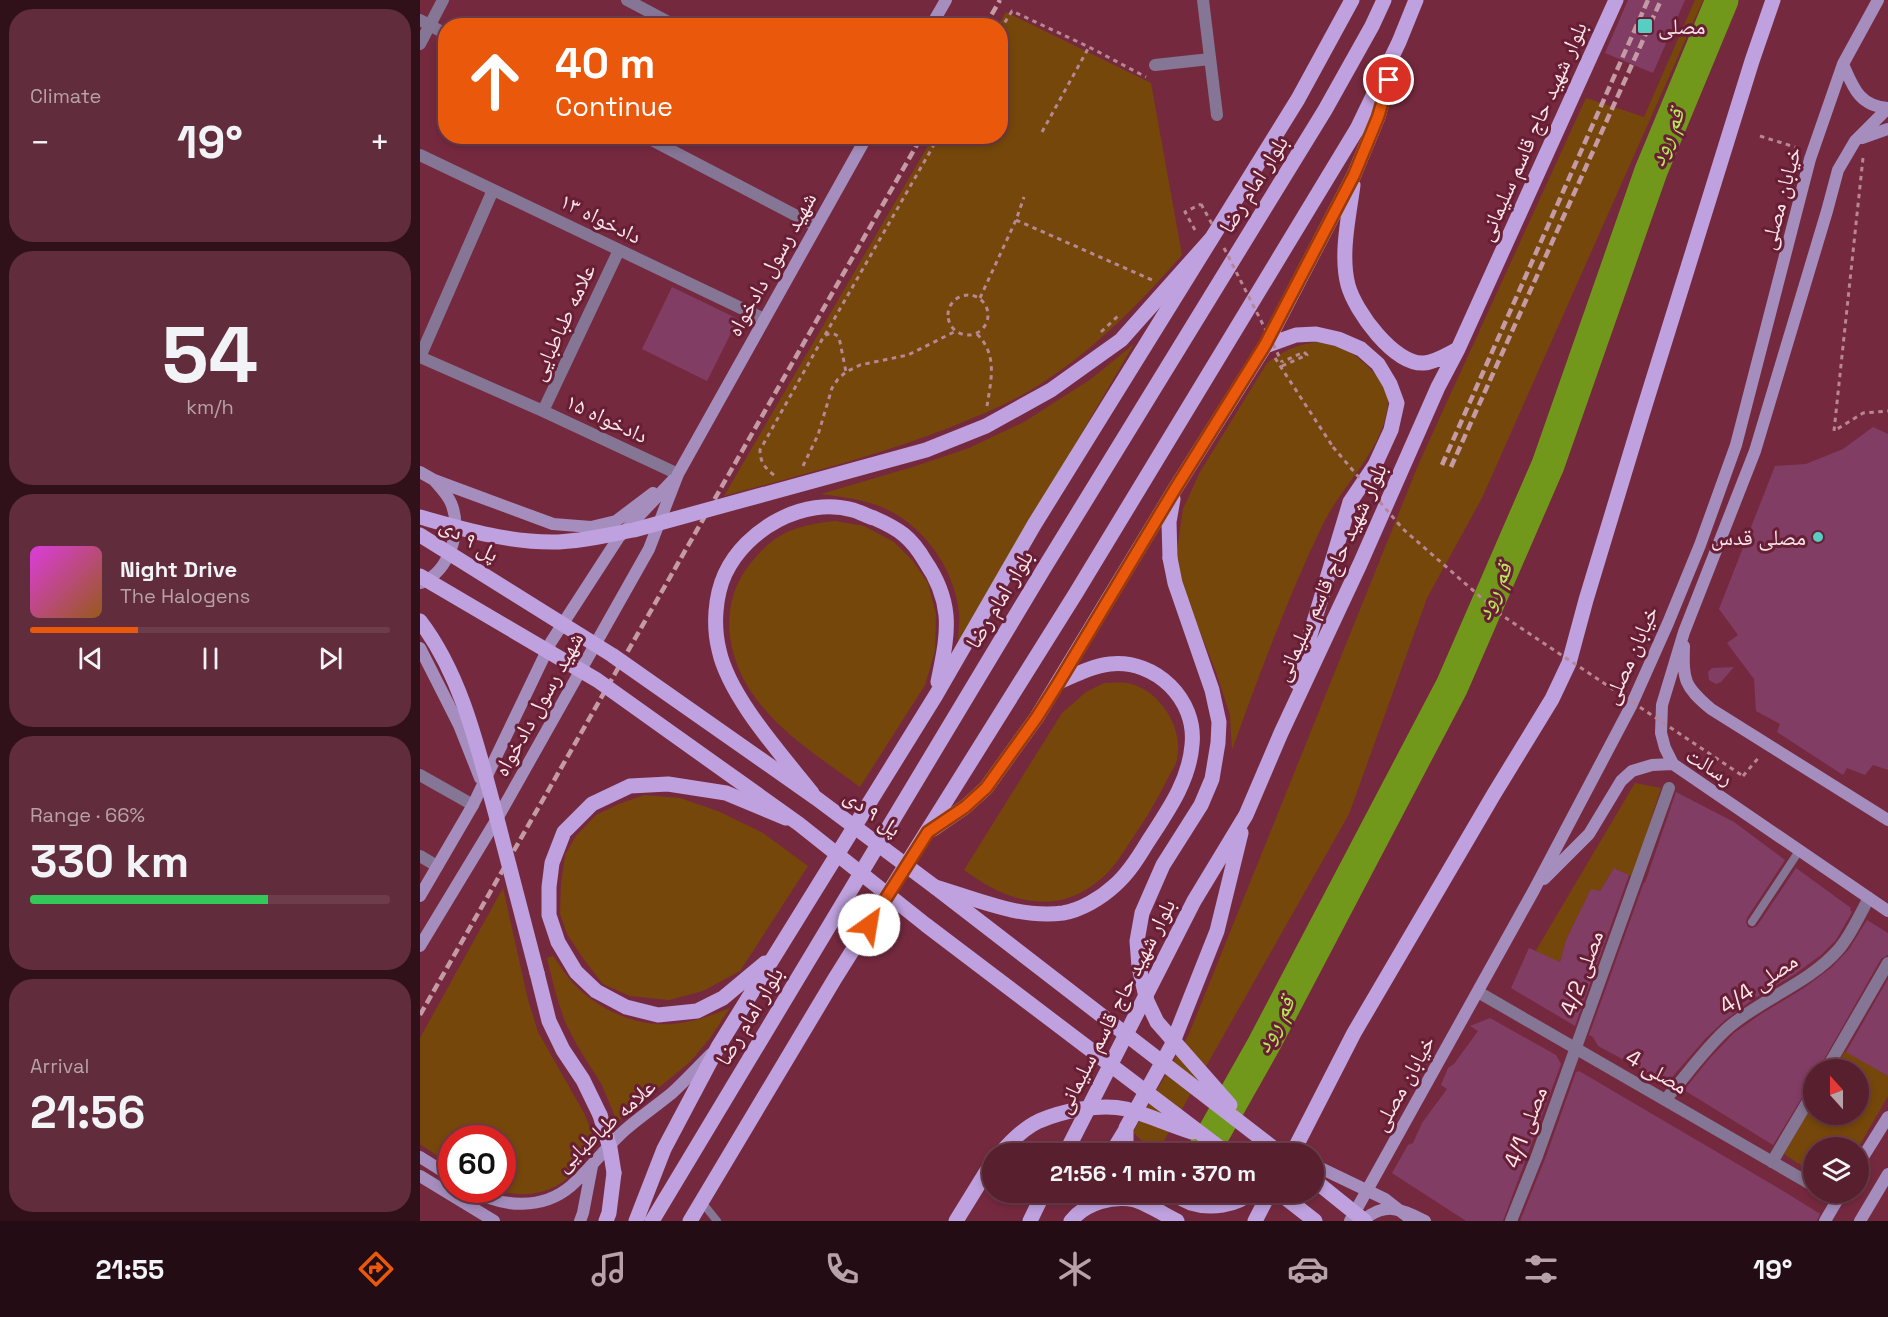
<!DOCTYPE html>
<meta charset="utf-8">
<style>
:root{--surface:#581f2f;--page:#612c3b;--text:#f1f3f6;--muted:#b7a2aa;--line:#6d3d4b;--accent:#ea580c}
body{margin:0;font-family:"Space Grotesk","Noto Naskh Arabic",sans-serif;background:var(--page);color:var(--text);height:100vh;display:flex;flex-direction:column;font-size:22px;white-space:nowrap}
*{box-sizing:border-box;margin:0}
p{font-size:20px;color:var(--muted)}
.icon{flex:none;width:33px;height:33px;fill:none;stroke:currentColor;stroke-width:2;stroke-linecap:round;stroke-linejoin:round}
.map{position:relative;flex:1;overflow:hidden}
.drawer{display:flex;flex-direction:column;gap:9px;padding:9px;background:#30111a;width:420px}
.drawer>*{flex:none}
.hud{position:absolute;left:18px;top:18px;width:570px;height:126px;border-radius:24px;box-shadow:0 3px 9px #0003,0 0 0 2px var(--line);background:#ea580c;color:#fff;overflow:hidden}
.needle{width:39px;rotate:339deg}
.controls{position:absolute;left:1383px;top:1059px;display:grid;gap:12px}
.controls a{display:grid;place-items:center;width:66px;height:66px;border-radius:50%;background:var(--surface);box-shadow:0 3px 9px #0003,0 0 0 2px var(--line);font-size:30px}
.speed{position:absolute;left:18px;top:1125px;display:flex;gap:12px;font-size:30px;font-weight:700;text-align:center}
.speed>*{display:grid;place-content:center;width:78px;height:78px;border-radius:50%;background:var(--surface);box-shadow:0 3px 9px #0003,0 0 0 2px var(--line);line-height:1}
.speed .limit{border:9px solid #d22;background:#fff;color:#111}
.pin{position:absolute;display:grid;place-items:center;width:51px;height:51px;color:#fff;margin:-26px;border:3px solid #fff;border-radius:50%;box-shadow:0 2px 6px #0007}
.me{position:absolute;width:66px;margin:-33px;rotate:32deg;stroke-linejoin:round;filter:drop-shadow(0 0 4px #0008)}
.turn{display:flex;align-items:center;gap:21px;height:126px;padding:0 18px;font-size:27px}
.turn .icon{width:78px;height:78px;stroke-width:2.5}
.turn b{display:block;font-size:42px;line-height:51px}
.big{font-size:45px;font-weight:700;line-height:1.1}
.drawer .tile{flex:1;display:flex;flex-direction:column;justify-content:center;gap:9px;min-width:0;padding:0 21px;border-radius:24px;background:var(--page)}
.drawer .dial{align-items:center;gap:0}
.dial b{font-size:78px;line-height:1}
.song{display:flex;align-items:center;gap:18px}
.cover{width:72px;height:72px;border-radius:9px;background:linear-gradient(135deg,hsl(300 70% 55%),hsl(30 70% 35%))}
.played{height:6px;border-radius:3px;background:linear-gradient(90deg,var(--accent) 30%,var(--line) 30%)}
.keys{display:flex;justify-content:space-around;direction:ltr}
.heat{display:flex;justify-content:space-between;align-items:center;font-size:33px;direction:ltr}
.charge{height:9px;border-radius:4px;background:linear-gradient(90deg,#34c759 66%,var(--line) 0)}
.trip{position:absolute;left:562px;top:1143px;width:342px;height:60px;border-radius:30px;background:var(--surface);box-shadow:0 3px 9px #0003,0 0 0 2px var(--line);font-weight:700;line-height:60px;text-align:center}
.menu{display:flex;height:96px;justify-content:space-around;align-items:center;background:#230c13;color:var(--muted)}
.menu .icon{width:42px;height:42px}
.menu .on{color:var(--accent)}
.menu b{font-size:27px;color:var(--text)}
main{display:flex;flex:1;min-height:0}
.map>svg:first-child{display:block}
.green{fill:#76470a}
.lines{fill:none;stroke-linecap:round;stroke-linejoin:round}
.river{stroke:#71971b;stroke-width:33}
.building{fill:#823d65}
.path{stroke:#b78794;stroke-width:3;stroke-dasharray:4.5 4.5;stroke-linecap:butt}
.lane{stroke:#847694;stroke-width:8}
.street{stroke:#847694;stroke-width:12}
.secondary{stroke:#a58ebe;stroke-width:12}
.primary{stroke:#bea1de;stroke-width:15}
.rail{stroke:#c49aa5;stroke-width:4.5;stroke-dasharray:9 4.5;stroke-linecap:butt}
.path-bridge{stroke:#b78794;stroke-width:3;stroke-dasharray:4.5 4.5;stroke-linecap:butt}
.secondary-bridge{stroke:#a58ebe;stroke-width:12}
.primary-bridge{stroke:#bea1de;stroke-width:15}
.route-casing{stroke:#983908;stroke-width:15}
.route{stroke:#ea580c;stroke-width:10}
.poi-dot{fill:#57cec2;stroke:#681e34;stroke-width:2}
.labels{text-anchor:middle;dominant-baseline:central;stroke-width:6;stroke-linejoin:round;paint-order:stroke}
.poi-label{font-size:22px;fill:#fae6ea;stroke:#681e34;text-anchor:start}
.street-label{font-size:22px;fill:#fae6ea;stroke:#681e34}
.water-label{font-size:24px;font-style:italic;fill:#b7e958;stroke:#681e34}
</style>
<main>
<section class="drawer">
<div class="tile"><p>Climate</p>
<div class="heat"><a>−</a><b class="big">19°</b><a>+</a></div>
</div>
<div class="tile dial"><b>54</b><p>km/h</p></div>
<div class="tile">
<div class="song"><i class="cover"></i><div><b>Night Drive</b><p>The Halogens</p></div></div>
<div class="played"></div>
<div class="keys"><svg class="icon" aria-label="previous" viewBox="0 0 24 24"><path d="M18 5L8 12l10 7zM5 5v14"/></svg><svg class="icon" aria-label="pause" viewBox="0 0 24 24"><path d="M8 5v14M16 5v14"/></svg><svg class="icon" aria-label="next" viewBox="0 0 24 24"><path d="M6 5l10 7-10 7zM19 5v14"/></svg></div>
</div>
<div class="tile"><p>Range · 66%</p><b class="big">330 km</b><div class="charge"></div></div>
<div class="tile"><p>Arrival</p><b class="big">21:56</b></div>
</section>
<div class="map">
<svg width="1468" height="1221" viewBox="0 0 1468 1221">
<rect width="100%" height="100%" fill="#75293f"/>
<path class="green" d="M1275,0H1283L1062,498L1007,598L929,814L737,1153H734L713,1132L769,1034L999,463L1166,98L1224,117Z
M586,12L731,83L762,255C721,302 677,347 625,381C596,401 563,414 531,427C457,456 380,475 304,496L513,137L580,136V26L578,25Z
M902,342C907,344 914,344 919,346C937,354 969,381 968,403C964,449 924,483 904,522C868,596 840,673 812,750L810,715L796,672L772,612L761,578L757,550L763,509L780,472L847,363C865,350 879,343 902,342Z
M714,344L538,644C538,634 540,622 539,612C534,568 504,526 464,508C444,499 422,497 401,494L496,466L549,448L604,422L671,379Z
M415,521L444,526L474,542L493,561L508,583L516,614L515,651L505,685L440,787C387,748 320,709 310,637C307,614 312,588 327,568C353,533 373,526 415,521Z
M684,683C691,683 700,682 707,683C739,689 764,727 757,759C756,765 752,770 749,776C740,794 731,810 720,827C708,844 697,865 682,878C636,918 587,902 544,870L642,713L666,692Z
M1215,783L1241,788L1213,877L1194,868L1180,891L1171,890L1146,940L1140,962L1115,952Z
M224,795L260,798L300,812L343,833L388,866L320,971L283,991L249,1000L210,996L183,984L165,961L147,934L140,914L141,884L145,855L156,836L176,815L199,804Z
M83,888L108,1000L118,1032L164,1113L176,1142C166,1154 156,1170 145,1180C125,1196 99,1197 76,1190H82V1138H32L31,1165L0,1144V1038Z
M133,956C139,964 145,974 152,982C176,1009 216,1027 252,1024C272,1023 292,1015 310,1008L290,1038L270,1062L197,1122L182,1085L158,1047L145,1022L135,991L127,958Z
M1425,1051L1468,1076V1096L1438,1148H1394L1393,1173L1364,1154L1393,1104L1394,1114H1438V1070L1414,1069Z"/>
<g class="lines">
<path class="river" d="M782,1154L844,1044L1032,686L1128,465L1231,171L1302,0"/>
</g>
<path class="building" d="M1208,0H1265L1233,73L1185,53Z
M252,287L318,319L287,381L222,349Z
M1453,427L1468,434V770L1453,765L1445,775L1427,768L1423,775L1357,732L1360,724L1336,711L1334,679L1307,643L1318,635L1299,609L1355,466L1386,464L1423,449Z
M1314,667L1301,682L1296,684L1289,680L1288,672L1292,668Z
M1256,792L1314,822L1365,860L1327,918L1326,922L1328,927L1332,928L1337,926L1376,868L1431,908L1430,910L1432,912L1416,940L1401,955L1375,974L1332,1000L1304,1021L1286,1038L1247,1083L1178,1046L1173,1037L1169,1035L1224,882L1225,883Z
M1194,868L1209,875L1155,1026L1091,988L1109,948L1140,962L1146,940L1171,889L1180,891Z
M1447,920L1468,933V955L1461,959L1398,1070H1394V1078L1353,1145L1264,1090L1290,1058L1314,1033L1341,1014L1384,988L1412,967L1429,949Z
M1468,979V1076L1426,1052Z
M1070,1018L1136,1055L1141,1064L1083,1221H1046L972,1173L988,1145L993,1143L1002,1123L1027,1089L1021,1085L1028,1068L1034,1064L1058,1031L1050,1026Z
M1159,1071L1365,1192L1400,1214L1397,1221H1100L1125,1159L1156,1072Z"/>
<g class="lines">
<path class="path" d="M580,30L592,11L669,47L726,77
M622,132L669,47
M1340,136L1378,148
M1443,158L1414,431L1443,413L1468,411
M596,220L732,280
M775,230L765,212L781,204
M528 315a20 20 0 1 1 40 0a20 20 0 1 1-40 0Z
M560,298L596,220L604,197
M681,332L698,316
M557,334C578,355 571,380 567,406
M405,335L519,136
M855,358L913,447
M862,366L887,355L884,352L862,362
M383,466L398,435L412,388L418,379L426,372L440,365L488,355L536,331
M354,475C345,468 340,462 340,450L404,336C410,333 413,332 419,337L426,372
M1323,776L1340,756"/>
<path class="lane" d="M1332,922L1379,851
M281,1201L297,1221"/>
<path class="street" d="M207,0L256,26
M783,0L797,115
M0,20L26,34
M0,44L23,0
M735,65L790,59
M224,136L396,226
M0,155L344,319
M0,357L123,411L258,474
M0,357L73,190
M123,411L199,250
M0,775L53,805
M0,856L17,866
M1058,992L1394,1186
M1406,1070L1468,963
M1245,1100C1266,1076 1285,1048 1309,1027C1343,998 1389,983 1418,950C1430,937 1440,914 1449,898
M1352,1162L1394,1091
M1404,1192L1417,1200
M1091,1221L1117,1156L1249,788"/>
<path class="secondary" d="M511,26L526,0
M1423,64C1433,87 1439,106 1468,108
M1442,138L1468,129
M0,472L14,480L133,524L171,527L196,521L233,493
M1,583C29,572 43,530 31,503C28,495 20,487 14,480
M1264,646C1263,681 1264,686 1291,709L1468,820
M0,648L39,725L60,778
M1253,764L1245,748L1241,733L1242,705L1264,632L1335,451L1407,211L1418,170L1435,141L1468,108
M1124,879L1169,834L1201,781L1212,771L1232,765L1253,764L1468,911
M0,896L53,805L131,642L199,537L253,480
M0,946L78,817L229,549L258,474L447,136
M0,1157L32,1177
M1438,1165L1468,1117
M0,1176L74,1221
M53,1190C82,1208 123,1210 151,1186C170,1169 186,1147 205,1130C220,1117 236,1106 252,1093C265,1081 278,1067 291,1054
M160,1221L163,1213L172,1166
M930,1221L1114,890L1211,706L1248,623L1280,545L1316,445L1390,159L1423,64L1458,0
M942,1221C966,1201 980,1209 1005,1221
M1405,1221L1422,1192
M1440,1221L1468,1174"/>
<path class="primary" d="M933,185C929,216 920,254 928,285C935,311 974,365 1004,363C1016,362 1028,354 1038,349
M845,346L876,335L896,334L918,339L941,349L958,364L970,384L977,403L971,430L955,465L930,502L876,682
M750,558L749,522L753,499
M392,793C362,755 309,697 299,650C293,626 295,596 305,574C326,529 384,496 433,510C440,512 447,516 454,518C479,529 491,537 505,561C516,577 524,595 526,615C528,638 522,661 518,682
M513,829L545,807L566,788L617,717L755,489L845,346L934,175L958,117L969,79
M515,887C556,899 600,919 643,913C661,910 681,898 694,886C708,874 718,858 727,843C747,812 769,782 772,745C777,700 736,659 690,664C672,666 655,675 639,682
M345,963L303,998L277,1011L238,1015L206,1007L176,991L156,972L138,942L129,915V887L132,863L144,832L172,804L210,786L248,784L306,793L366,818
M117,973L129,1021L143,1050L163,1080L180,1115
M645,1154L774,901L826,815L861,733L940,564L1018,387L1038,349L1196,0
M691,1154L705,1131
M708,1154L706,1148V1128L751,1047L797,931L821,833
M872,1154L934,1033L1074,794L1132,699L1149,663L1166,600L1222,415L1332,61L1353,0
M749,1192C756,1196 764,1200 771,1203C790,1209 816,1206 832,1192
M858,1192L895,1221
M186,1221L189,1213L194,1173
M216,1221L244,1149L298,1047L516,695L614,525L878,99L932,0
M232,1221L623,570L905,110L952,26L964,0
M270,1221L414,980L656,593L937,129L979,42L996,0
M536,1221L573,1161
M610,1221L624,1192
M651,1221C665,1203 693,1195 715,1200C728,1204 745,1215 757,1221
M835,1221L850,1192"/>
<path class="rail" d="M565,26L580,0
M1022,465L1228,0
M1031,467L1241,0
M0,1015L502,136"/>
<path class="path-bridge" d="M781,204L792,224
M804,248L862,362
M913,447L983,529L1080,614L1323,776"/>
<path class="secondary-bridge" d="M894,1165L965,1199L993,1221"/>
<path class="primary-bridge" d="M0,517C43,529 86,542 132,542C159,542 187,535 214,530L506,450L566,426L631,390L701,340L791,239
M0,535L192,655L396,798L515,887L861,1154
M750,558L755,583L792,690L799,722L798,743L792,779L781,805L743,865L722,913L717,941L719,967L727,1001L737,1022L810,1105
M0,576L177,680L379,824L506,925L808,1154
M0,621C42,676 58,749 76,815C90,868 103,920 117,973
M180,1115L190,1148L194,1173
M580,1154C591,1141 604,1128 619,1121C642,1111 681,1103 706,1109C728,1115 750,1125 772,1132
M894,1180L945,1221"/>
</g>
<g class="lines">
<defs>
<path id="route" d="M449,925L508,832L545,807L566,788L617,717L639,682L755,489L845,345L934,175L958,117L969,80"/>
</defs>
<use href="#route" class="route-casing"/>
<use href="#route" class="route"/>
</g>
<g class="poi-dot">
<rect x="1217" y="18" width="16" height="16" rx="3"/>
<circle cx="1398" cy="537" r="6"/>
</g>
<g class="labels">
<g class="poi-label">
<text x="1238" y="26">مصلی</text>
<text x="1386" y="537" text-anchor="end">مصلی قدس</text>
</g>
<g class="street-label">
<text transform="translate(1112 131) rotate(-66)">بلوار شهید حاج قاسم سلیمانی</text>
<text transform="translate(833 184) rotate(-58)">بلوار امام رضا</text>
<text transform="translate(1360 198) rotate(-75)">خیابان مصلی</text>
<text transform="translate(181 218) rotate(26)">دادخواه ۱۳</text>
<text transform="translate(351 264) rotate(-61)">شهید رسول دادخواه</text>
<text transform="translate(142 322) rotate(-65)">علامه طباطبایی</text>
<text transform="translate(187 418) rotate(25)">دادخواه ۱۵</text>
<text transform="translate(50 539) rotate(32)">پل ۹ دی</text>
<text transform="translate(910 572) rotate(-65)">بلوار شهید حاج قاسم سلیمانی</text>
<text transform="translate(579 599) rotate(-59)">بلوار امام رضا</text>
<text transform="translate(1210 655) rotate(-66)">خیابان مصلی</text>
<text transform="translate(118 704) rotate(-61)">شهید رسول دادخواه</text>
<text transform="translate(1290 766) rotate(32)">رسالت</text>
<text transform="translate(453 812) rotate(37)">پل ۹ دی</text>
<text transform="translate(1161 973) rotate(-70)">مصلی 4/2</text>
<text transform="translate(1338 983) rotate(-34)">مصلی 4/4</text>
<text transform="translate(695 1006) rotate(-63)">بلوار شهید حاج قاسم سلیمانی</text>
<text transform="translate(329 1016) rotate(-59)">بلوار امام رضا</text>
<text transform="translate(1237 1071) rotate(30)">مصلی 4</text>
<text transform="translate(983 1083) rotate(-61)">خیابان مصلی</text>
<text transform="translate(185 1125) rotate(-42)">علامه طباطبایی</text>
<text transform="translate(1105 1127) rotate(-69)">مصلی 4/1</text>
</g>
<g class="water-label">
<text transform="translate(1246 137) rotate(-68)">قم رود</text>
<text transform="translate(1073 591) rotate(-66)">قم رود</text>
<text transform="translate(854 1024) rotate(-62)">قم رود</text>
</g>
</g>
</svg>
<div class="controls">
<a><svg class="needle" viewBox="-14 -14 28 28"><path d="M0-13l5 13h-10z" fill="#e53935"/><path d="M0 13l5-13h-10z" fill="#b7a2aa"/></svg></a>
<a><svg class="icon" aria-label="layers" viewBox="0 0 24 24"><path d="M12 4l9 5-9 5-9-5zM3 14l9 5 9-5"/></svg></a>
</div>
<div class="speed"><div class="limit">60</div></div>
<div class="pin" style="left:969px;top:80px;background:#d93025"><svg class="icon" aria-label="arrive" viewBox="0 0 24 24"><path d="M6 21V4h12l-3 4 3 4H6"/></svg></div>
<svg class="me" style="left:449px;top:925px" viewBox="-20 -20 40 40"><circle r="19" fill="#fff"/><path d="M0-13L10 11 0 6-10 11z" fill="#ea580c"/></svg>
<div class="trip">21:56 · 1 min · 370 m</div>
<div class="hud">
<div class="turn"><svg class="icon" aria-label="ahead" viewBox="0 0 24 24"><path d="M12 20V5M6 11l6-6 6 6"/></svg><div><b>40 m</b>Continue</div></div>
</div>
</div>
</main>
<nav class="menu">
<b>21:55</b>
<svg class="icon on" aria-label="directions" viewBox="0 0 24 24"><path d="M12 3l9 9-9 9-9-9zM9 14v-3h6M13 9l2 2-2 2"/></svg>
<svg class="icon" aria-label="music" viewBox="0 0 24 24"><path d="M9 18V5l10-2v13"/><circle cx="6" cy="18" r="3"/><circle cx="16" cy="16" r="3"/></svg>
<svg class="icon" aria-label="phone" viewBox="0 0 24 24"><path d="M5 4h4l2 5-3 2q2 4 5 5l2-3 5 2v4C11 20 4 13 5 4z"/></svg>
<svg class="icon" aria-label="climate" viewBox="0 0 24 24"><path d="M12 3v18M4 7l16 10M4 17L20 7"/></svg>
<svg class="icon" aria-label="car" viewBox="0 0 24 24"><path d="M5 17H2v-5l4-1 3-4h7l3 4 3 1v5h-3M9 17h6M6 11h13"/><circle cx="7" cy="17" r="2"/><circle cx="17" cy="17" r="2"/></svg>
<svg class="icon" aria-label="filters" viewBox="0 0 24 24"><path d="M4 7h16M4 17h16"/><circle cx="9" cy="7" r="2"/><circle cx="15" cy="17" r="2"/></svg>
<b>19°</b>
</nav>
